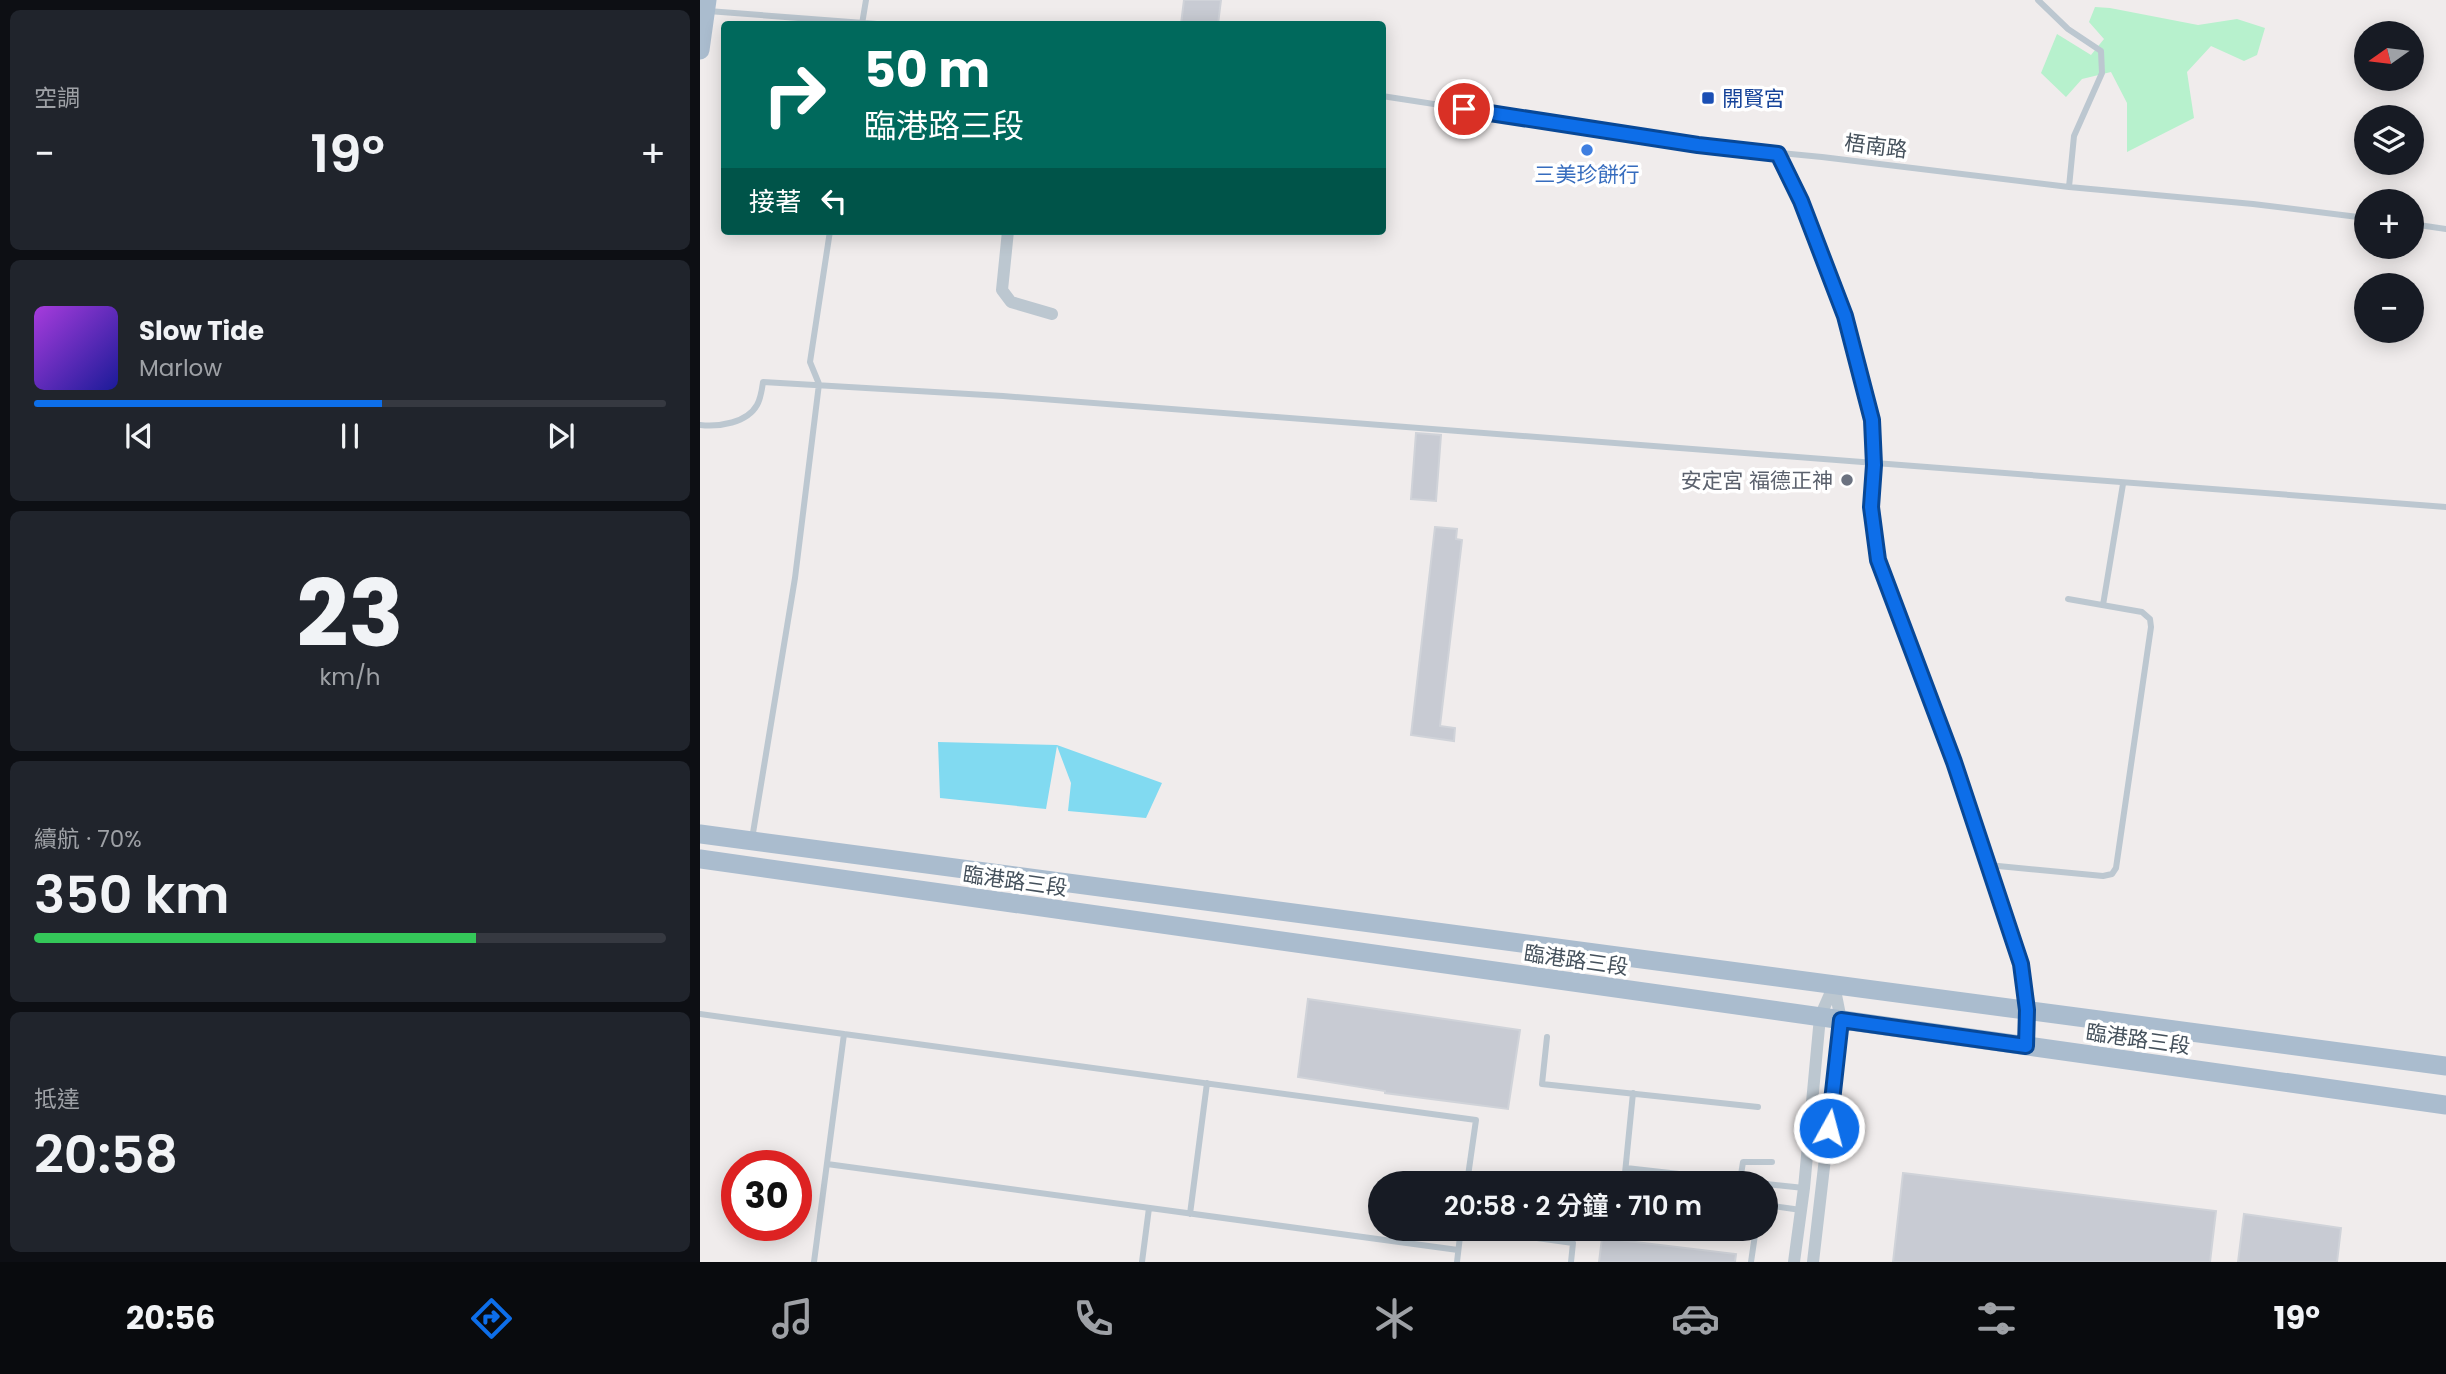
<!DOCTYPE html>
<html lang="zh-TW">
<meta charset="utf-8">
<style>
:root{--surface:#171b24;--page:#20242c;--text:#f1f3f6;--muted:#9ea1a6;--line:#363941;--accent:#0d6ee9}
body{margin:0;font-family:Poppins,"Noto Sans TC",sans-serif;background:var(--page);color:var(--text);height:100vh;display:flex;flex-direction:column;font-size:26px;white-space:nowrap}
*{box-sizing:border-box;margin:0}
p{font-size:23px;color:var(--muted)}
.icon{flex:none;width:38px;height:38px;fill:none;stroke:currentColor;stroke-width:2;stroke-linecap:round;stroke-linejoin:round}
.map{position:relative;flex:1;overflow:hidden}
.sheet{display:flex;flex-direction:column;gap:10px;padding:10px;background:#0d0f14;width:700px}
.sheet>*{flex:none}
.hud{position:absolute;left:21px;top:21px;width:665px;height:214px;border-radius:7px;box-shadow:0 4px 18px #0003;background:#00695c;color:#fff;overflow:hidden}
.needle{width:46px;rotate:256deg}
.controls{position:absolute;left:1654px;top:21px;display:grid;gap:14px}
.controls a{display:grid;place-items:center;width:70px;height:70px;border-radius:50%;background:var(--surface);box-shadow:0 4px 18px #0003;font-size:35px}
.speed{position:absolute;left:21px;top:1150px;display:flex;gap:14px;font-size:35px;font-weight:700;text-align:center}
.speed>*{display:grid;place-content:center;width:91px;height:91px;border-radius:50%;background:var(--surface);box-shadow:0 4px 18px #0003;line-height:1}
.speed .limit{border:10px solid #d22;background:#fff;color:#111}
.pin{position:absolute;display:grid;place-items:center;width:60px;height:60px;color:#fff;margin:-30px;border:4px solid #fff;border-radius:50%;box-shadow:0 2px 7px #0007}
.me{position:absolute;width:77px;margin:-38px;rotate:7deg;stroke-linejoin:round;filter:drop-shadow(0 0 5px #0008)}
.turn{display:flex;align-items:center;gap:24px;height:147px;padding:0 28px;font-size:32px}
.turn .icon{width:91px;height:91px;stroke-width:2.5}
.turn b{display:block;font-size:49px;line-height:60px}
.then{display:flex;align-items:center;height:66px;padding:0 28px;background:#0003;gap:14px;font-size:26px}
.big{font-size:52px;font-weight:600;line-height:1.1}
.sheet .card{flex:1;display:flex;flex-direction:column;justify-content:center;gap:10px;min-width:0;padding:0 24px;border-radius:10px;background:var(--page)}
.sheet .dial{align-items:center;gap:0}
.dial b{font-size:91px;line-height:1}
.song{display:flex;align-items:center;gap:21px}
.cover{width:84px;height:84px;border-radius:10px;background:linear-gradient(135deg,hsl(280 70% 55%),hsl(240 70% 35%))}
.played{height:7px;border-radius:4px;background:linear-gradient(90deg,var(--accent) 55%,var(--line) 55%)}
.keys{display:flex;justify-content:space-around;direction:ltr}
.heat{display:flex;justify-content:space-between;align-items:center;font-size:38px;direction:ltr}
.charge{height:10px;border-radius:5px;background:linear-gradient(90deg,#34c759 70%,var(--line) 0)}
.trip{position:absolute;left:668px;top:1171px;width:410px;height:70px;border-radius:35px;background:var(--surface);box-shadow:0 4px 18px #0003;font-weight:600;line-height:70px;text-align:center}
.tabs{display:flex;height:112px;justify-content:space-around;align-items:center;background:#090b0e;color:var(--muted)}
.tabs .icon{width:49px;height:49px}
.tabs .on{color:var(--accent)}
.tabs b{font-size:32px;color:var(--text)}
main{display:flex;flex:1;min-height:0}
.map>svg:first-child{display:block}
.green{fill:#b7f1cd}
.water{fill:#81daf1}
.building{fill:#c8cbd3;stroke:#d0d3d9;stroke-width:2}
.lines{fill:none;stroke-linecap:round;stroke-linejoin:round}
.service{stroke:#bcc7d0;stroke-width:6}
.minor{stroke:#bcc7d0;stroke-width:12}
.primary{stroke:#aabcce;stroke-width:19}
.route-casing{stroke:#084897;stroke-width:18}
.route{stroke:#0d6ee9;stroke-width:12}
.transit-dot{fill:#1a4fb4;stroke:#fff;stroke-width:2.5}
.shop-dot{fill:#3f7fe0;stroke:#fff;stroke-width:2.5}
.worship-dot{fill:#6b7280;stroke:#fff;stroke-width:2.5}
.labels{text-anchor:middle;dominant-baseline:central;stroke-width:7;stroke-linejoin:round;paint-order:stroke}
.transit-label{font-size:21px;fill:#164399;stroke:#fff;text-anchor:start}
.street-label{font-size:21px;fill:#44505b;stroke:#fff}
.shop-label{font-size:21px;fill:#366cbe;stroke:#fff}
.worship-label{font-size:21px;fill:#5b616d;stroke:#fff;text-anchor:end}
</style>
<main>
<section class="sheet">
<div class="card"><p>空調</p>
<div class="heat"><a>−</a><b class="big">19°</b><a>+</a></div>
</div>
<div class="card">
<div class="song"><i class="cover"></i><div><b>Slow Tide</b><p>Marlow</p></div></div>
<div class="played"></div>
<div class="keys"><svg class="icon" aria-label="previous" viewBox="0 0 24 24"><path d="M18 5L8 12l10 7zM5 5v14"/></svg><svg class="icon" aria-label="pause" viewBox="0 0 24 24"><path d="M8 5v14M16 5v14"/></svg><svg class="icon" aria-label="next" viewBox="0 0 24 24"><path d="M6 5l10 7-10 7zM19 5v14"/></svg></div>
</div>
<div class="card dial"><b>23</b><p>km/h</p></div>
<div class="card"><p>續航 · 70%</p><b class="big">350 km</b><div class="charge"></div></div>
<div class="card"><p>抵達</p><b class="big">20:58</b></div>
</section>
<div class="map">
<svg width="1746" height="1262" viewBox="0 0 1746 1262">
<rect width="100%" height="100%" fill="#f0ecec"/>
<path class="green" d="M1395,7L1410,8L1498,25L1537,19L1565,28L1557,55L1544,61L1511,46L1487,72L1494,118L1427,152V103L1411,72L1382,79L1366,97L1341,73L1357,34L1391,55L1404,39L1389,22Z"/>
<path class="water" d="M238,742L357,745L462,783L446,818L368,811L371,783L357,746L346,809L240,798Z"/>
<path class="building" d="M484,0H521L518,24H481Z
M716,433L741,435L736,501L711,499Z
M735,527L757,529L756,539L762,540L740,726L755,728L754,741L711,735Z
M608,999L820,1030L808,1109L685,1093V1091L598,1077Z
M1203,1173L1516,1211L1510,1262H1193Z
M1544,1214L1641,1228L1637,1262H1538Z
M902,1238L1036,1254L1035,1262H899Z"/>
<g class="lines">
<path class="service" d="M1338,0L1368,29L1401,51L1402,73L1374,136L1369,187
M8,11L177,24
M162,24L166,0
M682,96L998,145L1122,157L1369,187L1553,204L1666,218
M1078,154L1101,201L1145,316L1172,420L1174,465L1171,507L1178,560L1254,762L1321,964L1327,1010L1326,1044
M1712,224L1746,229
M0,425C19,427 47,423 57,405C61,398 62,389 63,382L303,396L1746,507
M1403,605L1423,484
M52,839L95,578L119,384L110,362L130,231
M1288,865L1403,876L1412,874L1416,868L1451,627L1450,619L1442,612L1368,599
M0,1014L144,1034
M847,1037L842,1084L1058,1107
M127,1164L758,1250
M926,1168L1059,1183
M1040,1181L1043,1162H1072
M924,1183L933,1093
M1066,1184L1104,1188
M1066,1205L1101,1210
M490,1214L507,1083
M807,1234L873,1243L871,1262
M114,1262L144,1034L776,1120L767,1183
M442,1262L449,1208
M757,1262L761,1228
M1051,1262L1056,1228"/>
<path class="minor" d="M308,231L302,290L311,302L352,314
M1094,1262L1104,1188L1120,1017L1134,985
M1113,1262L1141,1020L1134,985"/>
<path class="primary" d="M0,50L7,0
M0,834L1746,1066
M0,859L1746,1105"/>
</g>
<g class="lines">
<defs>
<path id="route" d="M764,109L998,145L1078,154L1101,201L1145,316L1172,420L1174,465L1171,507L1178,560L1254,762L1321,964L1327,1010L1326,1046L1141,1020L1129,1128"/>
</defs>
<use href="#route" class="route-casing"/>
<use href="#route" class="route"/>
</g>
<rect class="transit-dot" x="1001" y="91" width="14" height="14" rx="3.5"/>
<circle class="shop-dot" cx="887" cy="150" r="7"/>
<circle class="worship-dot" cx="1147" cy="480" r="7"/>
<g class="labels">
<g class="transit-label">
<text x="1022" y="98">開賢宮</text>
</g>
<g class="street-label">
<text transform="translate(1176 146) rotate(7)">梧南路</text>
<text transform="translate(315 881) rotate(8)">臨港路三段</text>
<text transform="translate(876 960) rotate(8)">臨港路三段</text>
<text transform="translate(1438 1039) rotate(8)">臨港路三段</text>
</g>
<g class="shop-label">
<text x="887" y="174">三美珍餅行</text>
</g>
<g class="worship-label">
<text x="1133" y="480">安定宮 福德正神</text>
</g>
</g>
</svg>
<div class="controls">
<a><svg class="needle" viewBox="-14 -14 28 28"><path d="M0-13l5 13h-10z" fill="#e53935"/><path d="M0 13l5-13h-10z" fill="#9ea1a6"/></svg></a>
<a><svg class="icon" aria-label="layers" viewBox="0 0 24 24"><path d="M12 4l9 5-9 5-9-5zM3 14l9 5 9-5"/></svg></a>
<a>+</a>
<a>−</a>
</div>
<div class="speed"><div class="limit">30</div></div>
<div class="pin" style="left:764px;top:109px;background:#d93025"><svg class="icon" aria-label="arrive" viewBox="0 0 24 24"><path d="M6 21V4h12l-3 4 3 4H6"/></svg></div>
<svg class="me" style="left:1129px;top:1128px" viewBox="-20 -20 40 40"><circle r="17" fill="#0d6ee9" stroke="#fff" stroke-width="3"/><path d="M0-11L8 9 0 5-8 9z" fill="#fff"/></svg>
<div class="trip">20:58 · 2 分鐘 · 710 m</div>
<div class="hud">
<div class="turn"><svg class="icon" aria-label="right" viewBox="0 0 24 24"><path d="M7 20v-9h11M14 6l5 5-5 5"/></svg><div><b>50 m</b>臨港路三段</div></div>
<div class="then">接著<svg class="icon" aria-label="left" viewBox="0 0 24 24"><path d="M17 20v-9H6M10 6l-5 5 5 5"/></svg></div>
</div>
</div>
</main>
<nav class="tabs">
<b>20:56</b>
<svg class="icon on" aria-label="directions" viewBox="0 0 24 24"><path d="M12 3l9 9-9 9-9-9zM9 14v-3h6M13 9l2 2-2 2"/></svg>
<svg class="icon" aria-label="music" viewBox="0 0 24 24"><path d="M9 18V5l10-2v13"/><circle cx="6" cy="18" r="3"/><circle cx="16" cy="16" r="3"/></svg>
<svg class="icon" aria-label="phone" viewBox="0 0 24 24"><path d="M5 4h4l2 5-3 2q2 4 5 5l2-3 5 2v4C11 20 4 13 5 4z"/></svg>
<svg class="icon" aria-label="climate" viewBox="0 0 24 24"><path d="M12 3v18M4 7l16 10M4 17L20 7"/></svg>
<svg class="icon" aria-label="car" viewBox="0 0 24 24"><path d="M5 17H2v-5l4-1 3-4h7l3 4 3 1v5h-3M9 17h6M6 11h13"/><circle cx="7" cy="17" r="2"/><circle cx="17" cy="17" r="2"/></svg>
<svg class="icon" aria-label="filters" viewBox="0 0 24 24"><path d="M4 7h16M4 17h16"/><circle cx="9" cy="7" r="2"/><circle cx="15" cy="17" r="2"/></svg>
<b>19°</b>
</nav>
